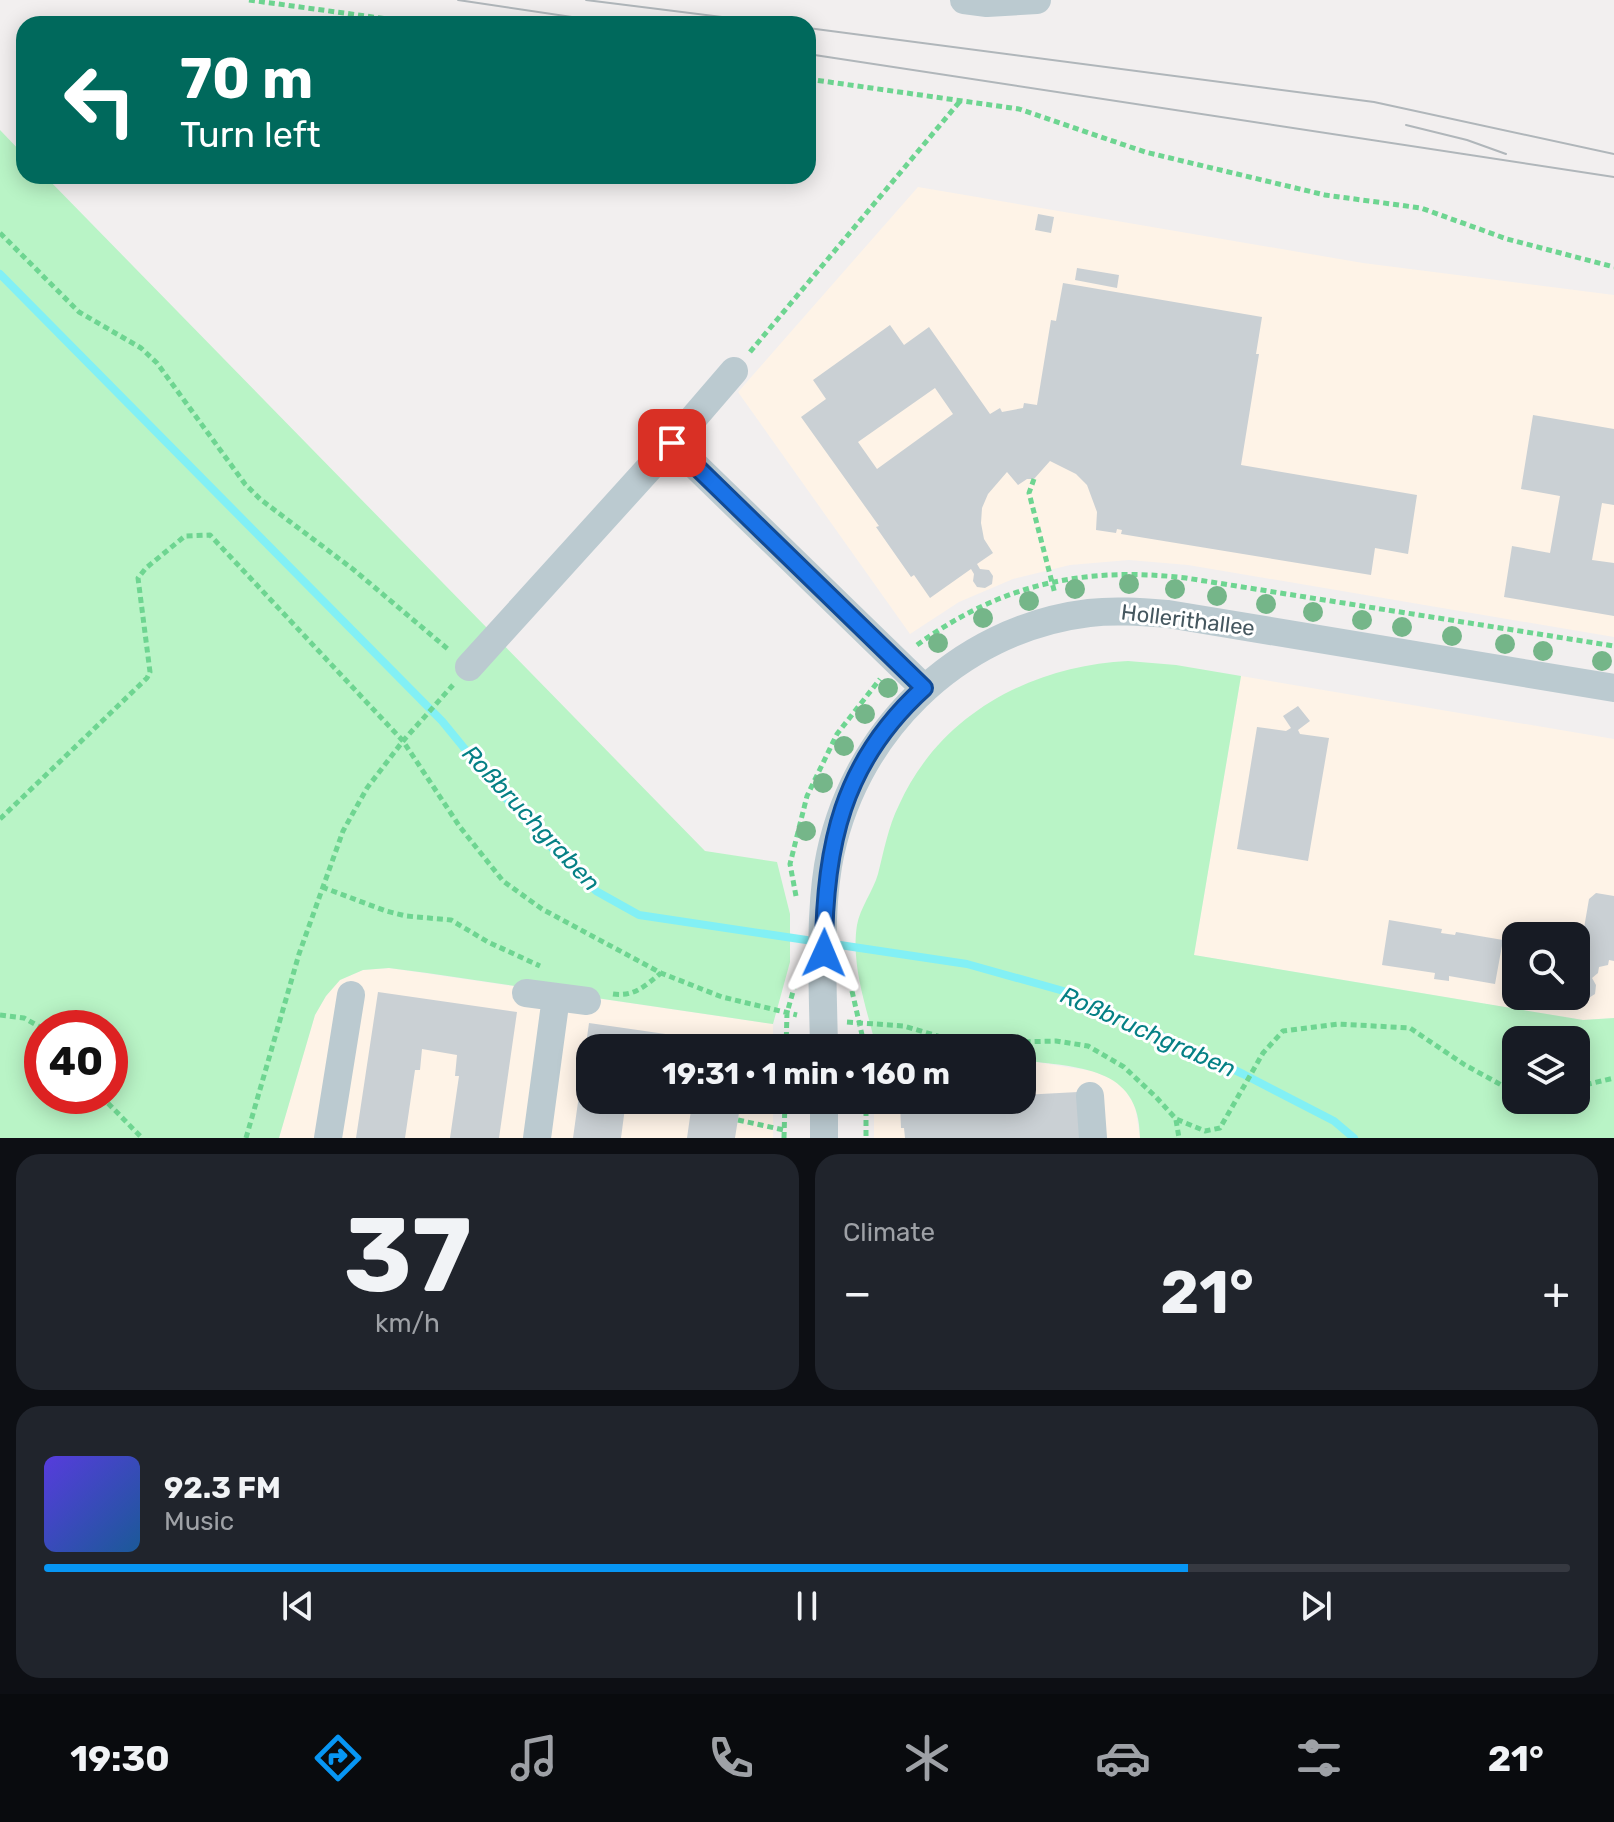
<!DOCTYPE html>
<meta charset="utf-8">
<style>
:root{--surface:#171b24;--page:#20242c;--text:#f1f3f6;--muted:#9ea1a6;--line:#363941;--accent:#0796f4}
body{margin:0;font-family:Rubik,sans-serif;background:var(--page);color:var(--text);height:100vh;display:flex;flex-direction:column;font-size:30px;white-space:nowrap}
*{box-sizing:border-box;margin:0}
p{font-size:26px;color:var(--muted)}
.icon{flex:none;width:44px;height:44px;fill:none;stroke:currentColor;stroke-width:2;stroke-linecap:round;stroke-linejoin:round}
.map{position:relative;height:1138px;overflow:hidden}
.details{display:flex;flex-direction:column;gap:16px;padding:16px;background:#0d0f14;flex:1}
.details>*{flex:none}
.guide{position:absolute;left:16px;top:16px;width:800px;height:168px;border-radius:24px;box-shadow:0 4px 20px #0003;background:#00695c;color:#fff;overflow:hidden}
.tools{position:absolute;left:1502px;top:922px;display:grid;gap:16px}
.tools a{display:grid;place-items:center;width:88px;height:88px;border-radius:16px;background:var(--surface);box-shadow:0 4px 20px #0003;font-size:40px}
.speed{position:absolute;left:24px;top:1010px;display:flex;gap:16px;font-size:40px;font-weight:700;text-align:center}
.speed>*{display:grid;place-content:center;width:104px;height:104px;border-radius:50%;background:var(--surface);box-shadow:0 4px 20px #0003;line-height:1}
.speed .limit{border:12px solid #d22;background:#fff;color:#111}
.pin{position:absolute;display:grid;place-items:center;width:68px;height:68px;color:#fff;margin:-34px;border-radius:16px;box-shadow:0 4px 12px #0006}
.me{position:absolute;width:88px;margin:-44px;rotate:1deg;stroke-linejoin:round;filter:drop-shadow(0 0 6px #0008)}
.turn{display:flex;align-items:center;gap:28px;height:168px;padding:0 32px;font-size:36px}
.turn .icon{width:104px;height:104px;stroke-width:2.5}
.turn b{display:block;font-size:56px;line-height:68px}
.big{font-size:60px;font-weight:700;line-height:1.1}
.details .widget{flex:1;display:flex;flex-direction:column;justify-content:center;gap:12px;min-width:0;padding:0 28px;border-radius:24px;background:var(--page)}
.details .dial{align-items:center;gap:0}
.dial b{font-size:104px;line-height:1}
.song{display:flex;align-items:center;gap:24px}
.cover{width:96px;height:96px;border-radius:12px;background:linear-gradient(135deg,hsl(250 70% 55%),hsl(210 70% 35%))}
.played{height:8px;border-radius:4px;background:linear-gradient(90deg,var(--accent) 75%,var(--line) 75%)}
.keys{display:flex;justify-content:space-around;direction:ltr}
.heat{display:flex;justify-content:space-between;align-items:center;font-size:44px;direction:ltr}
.details .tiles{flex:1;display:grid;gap:16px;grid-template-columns:1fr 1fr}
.widget:last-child{grid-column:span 2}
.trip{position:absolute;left:576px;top:1034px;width:460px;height:80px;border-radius:24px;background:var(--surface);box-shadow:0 4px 20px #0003;font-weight:700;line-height:80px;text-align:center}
.menu{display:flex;height:128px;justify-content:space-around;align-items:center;background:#090b0e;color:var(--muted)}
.menu .icon{width:56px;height:56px}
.menu .on{color:var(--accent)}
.menu b{font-size:36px;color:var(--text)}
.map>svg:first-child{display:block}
.commercial{fill:#fef3e7;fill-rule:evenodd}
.green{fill:#b9f4c6;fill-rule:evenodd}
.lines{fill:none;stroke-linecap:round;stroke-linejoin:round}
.stream{stroke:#82f0f5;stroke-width:8}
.building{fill:#cad0d4;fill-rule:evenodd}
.path{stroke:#6ed591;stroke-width:5;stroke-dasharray:6 4;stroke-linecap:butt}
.minor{stroke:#bbcad0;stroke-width:28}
.tram{stroke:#b0b6ba;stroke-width:2}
.tree{fill:#75b689}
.route-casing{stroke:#114b97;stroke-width:20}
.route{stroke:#1a73e8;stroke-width:14}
.labels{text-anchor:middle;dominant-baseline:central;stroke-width:6;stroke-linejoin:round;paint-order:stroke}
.street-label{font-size:22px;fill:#45575f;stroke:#fff}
.water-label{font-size:24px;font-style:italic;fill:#058085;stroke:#fff}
</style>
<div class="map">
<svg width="1614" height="1138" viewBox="0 0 1614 1138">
<rect width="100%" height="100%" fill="#f2efef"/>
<path class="commercial" d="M918,187L1363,263L1614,295V637L1188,565L1129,560L1070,565L1013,579L959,602L910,634L738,392Z
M1241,676L1614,739V1018L1583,1020L1194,955ZM1516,936H1576V996H1516Z
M389,968L773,1024V1048H590V1100H773V1138H279L315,1015L326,996L340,980L363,970Z
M1022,1060L1092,1071L1114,1080L1125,1090L1135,1106L1140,1138H874V1100H1022Z"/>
<path class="green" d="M0,130L24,155V176H45L705,851L777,862L790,914V962L773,1024L427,973L389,968L363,970L340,980L326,996L315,1015L279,1138H0ZM42,1028H110V1096H42Z
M1128,661L1176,665L1241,676L1194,955L1583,1020L1614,1018V1138H1140C1140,1065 1077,1068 1022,1060V1048H938L874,1039C865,1003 851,963 857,925C860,908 873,891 878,874C884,851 888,827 899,805C940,714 1031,666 1128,661ZM1516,1040H1576V1100H1516Z"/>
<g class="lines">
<path class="stream" d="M0,274L442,721L500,792L554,850L596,891L639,915L967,964L1067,992L1243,1074L1334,1121L1354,1138"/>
</g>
<path class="building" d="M1038,214L1054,217L1051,233L1035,230Z
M1077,268L1119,275L1117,288L1075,280Z
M1063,283L1262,317L1256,354H1259L1241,465L1417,495L1408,554L1375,548L1371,575L1121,534L1122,530L1117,529L1116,533L1096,530L1097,512L1087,485L1076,474L1050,461L1034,479H1027L1018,485L1007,472L988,494L982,508L981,523L984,539L993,553L977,564L980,569L989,570L993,576L992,584L985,588L977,587L973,581L974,574L971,569L930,598L914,575L911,577L876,527L879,526L801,417L826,399L813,380L890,325L904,345L929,327L990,414L1000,408L1002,412L1023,408L1024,403L1037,405L1051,320L1056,321ZM935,388L953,414L877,469L858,442Z
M1533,415L1614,429V505L1602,503L1592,560L1614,563V616L1504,597L1512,546L1550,553L1560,496L1521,489Z
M1298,706L1310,721L1298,730L1300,734L1329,738L1308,861L1237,849L1257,727L1286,731L1291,728L1283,716Z
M1596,893L1614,896V961L1609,960L1608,965L1599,967L1598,973L1592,978L1596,985L1595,994L1587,999L1576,995V936H1562L1568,932L1577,933L1584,928L1589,899Z
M1389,920L1442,929L1441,933L1455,935L1456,932L1503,940L1495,984L1449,976V981L1434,979L1435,973L1382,965Z
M378,992L517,1012L499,1138H450L459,1076H455L457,1055L422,1049L420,1070H415L405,1138H356Z
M589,1023L749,1046V1048H590V1100H626L621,1138H573Z
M1078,1092L1081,1138H905L904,1128H901L900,1103L1022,1100V1095Z
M688,1100H741L735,1138H687L691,1110H686Z"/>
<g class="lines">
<path class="path" d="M249,0L424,24
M808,79L1019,109L1145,152L1325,195L1421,208L1507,239L1614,267
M0,233L79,312L141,348L157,363L245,484L260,499L354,570L449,650
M750,352L961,100
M1034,479L1029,493L1055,594
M917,645C1001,584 1084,566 1186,578L1614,646
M0,819L147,678L150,672L138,578L146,568L185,536L210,535L403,741L460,827L503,881L542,909L661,973L722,997L797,1015
M322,887L386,911L406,916L451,920L488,942L540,966
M796,896L790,864L807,796L837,734L880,679
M852,991L865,1048
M613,994C634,997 645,986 661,973
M0,1015L24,1018L42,1028
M847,1022L904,1026L951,1040L976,1043L1056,1041L1088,1046L1124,1067L1156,1097L1176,1119L1205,1131L1220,1128L1263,1053L1283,1031L1338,1024L1410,1028L1465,1065L1516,1093
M786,1048L787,1013L794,988
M1576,1087L1614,1078
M101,1096L142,1138
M866,1100V1138
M660,1106L661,1100
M738,1120L784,1130
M1176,1120L1179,1138
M246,1138L299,954L343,831L367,788L403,741L453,685
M784,1138L785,1100"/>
<path class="minor" d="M964,0L987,3L1037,0
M672,443L734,371
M469,667L672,443L924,688
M526,993L587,1001
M824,1048C823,991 819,921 828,866C850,735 956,629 1089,613C1115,610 1141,612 1168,614L1614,688
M1090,1096L1093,1138
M824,1100V1138
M328,1138L351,995
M537,1138L556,997"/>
<path class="tram" d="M458,0L619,24
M586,0L777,24
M808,28L1374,102L1614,154
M808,54L1614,177
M1406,125L1467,140L1506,154"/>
</g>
<g class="tree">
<circle cx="1129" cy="584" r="10"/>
<circle cx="1075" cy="589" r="10"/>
<circle cx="1175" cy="589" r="10"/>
<circle cx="1217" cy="596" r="10"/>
<circle cx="1029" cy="601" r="10"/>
<circle cx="1266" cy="604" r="10"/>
<circle cx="1313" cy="612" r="10"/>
<circle cx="983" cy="618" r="10"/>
<circle cx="1362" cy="620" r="10"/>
<circle cx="1402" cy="627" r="10"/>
<circle cx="1452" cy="636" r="10"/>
<circle cx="938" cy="643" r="10"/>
<circle cx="1505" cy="644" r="10"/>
<circle cx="1543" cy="651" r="10"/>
<circle cx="1602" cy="661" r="10"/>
<circle cx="888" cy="688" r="10"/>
<circle cx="865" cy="714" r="10"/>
<circle cx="844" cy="746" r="10"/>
<circle cx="823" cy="783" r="10"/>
<circle cx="806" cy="831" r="10"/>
</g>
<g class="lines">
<defs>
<path id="route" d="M672,443L924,688C842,762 824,847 824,953"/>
</defs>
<use href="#route" class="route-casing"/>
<use href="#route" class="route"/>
</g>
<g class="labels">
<g class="street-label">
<text transform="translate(1188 620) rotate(7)">Hollerithallee</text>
</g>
<g class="water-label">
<text transform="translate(531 818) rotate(47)">Roßbruchgraben</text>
<text transform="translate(1148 1032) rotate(24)">Roßbruchgraben</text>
</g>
</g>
</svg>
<div class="tools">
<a><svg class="icon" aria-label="search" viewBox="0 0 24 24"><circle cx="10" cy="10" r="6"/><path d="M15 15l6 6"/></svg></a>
<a><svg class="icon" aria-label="layers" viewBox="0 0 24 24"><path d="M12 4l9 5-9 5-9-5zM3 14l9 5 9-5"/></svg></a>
</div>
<div class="speed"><div class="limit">40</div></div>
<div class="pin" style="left:672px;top:443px;background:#d93025"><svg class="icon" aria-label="arrive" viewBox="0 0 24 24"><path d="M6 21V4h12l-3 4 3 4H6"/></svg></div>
<svg class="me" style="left:824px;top:953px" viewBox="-20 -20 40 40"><path d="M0-17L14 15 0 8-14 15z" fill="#1a73e8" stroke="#fff" stroke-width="4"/></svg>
<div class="trip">19:31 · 1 min · 160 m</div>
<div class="guide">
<div class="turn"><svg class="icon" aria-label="left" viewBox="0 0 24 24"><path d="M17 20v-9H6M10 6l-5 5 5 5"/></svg><div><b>70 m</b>Turn left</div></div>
</div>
</div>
<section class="details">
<div class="tiles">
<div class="widget dial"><b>37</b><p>km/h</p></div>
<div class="widget"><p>Climate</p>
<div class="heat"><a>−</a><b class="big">21°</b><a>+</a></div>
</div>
<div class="widget">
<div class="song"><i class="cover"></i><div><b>92.3 FM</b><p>Music</p></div></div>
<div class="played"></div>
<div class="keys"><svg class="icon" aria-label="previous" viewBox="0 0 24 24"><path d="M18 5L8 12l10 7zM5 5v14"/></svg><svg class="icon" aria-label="pause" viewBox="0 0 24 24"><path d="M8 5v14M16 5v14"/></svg><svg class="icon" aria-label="next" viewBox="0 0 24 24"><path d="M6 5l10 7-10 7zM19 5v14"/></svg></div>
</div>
</div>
</section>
<nav class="menu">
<b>19:30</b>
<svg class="icon on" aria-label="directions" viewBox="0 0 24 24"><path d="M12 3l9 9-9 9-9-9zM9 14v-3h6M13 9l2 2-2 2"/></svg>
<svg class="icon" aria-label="music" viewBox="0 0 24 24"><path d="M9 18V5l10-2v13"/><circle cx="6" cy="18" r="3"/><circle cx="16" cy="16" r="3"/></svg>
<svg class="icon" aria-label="phone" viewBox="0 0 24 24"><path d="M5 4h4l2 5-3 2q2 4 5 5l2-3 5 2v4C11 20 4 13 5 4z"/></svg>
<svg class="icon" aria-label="climate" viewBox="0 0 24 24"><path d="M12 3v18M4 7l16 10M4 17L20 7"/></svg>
<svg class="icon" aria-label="car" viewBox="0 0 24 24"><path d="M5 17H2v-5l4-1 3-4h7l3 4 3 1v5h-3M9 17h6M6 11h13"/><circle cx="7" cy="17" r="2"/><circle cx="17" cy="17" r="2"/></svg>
<svg class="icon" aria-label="filters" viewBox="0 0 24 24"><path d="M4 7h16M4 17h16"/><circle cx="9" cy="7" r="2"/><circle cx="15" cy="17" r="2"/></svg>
<b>21°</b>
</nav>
